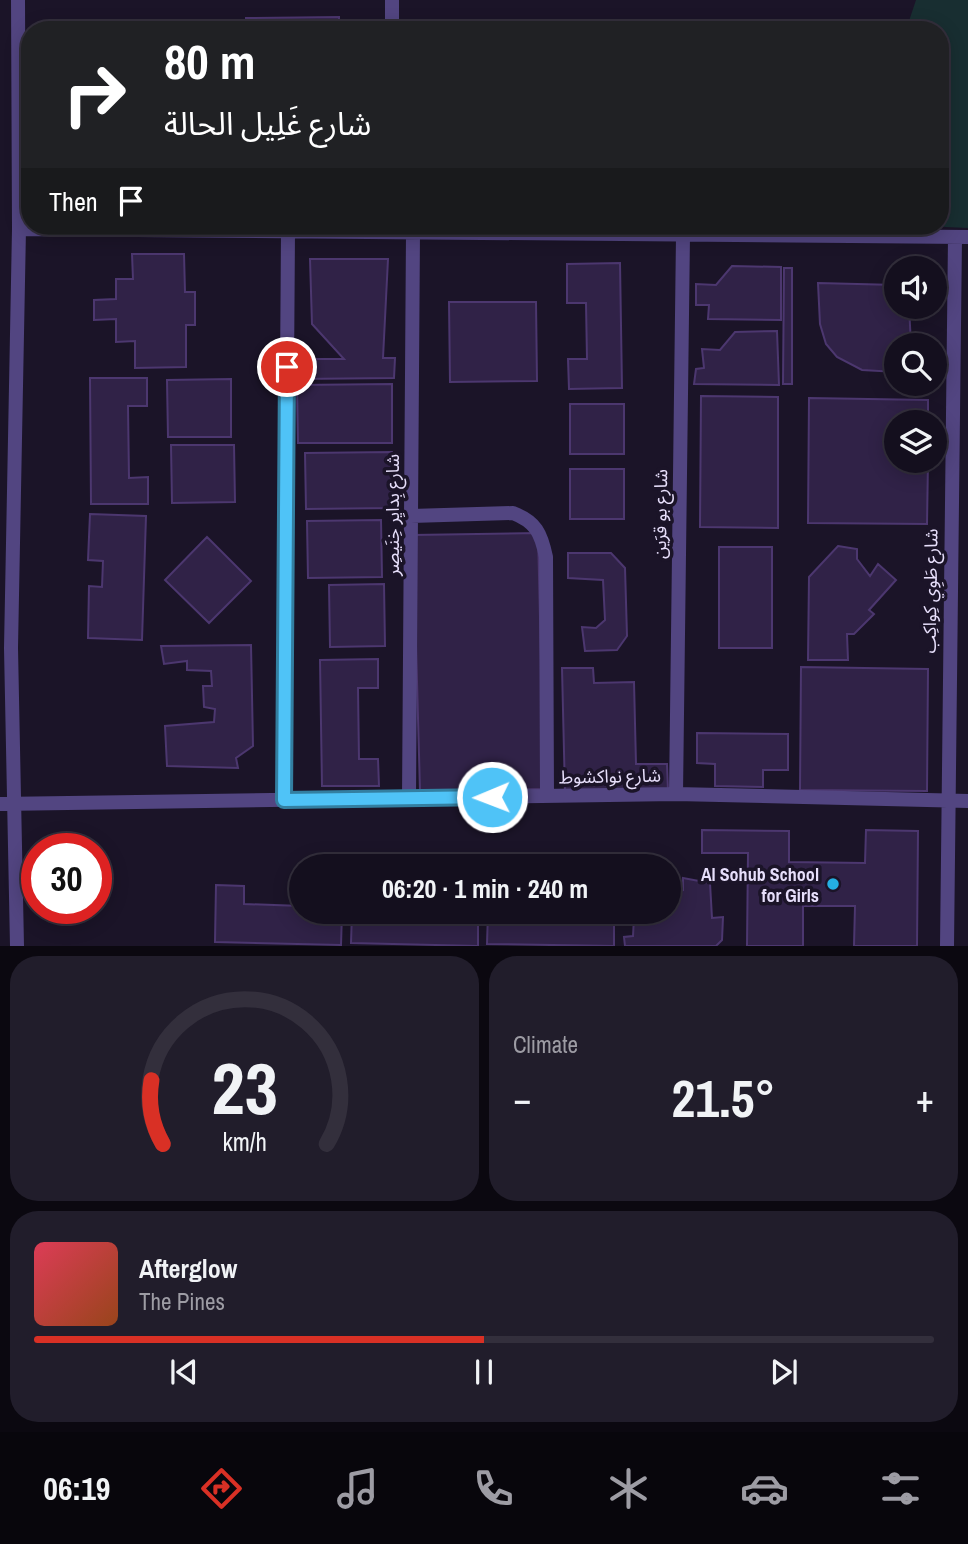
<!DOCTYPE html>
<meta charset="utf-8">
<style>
:root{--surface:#140f1e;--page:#211d2b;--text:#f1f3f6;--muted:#9d9ca4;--line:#332f3c;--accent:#d93025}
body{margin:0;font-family:"Archivo Narrow","Noto Sans Arabic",sans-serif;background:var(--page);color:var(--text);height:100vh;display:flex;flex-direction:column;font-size:26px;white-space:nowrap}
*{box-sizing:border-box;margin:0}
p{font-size:23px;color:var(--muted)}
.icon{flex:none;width:38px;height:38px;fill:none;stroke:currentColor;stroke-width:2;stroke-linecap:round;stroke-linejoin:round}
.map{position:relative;height:946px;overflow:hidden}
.details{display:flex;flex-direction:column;gap:10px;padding:10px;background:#0b0810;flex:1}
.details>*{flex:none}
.guide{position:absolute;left:21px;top:21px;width:928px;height:214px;border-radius:28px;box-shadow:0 4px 18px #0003,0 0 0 2px var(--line);background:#202124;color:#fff;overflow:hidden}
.controls{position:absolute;left:884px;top:256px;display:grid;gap:14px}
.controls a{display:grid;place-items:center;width:63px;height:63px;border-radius:50%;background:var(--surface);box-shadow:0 4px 18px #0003,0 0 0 2px var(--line);font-size:35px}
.speed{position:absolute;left:21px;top:833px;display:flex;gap:14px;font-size:35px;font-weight:700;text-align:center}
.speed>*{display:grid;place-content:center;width:91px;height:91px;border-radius:50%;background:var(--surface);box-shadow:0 4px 18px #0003,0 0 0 2px var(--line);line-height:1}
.speed .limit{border:10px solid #d22;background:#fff;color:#111}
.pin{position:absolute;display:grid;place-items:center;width:60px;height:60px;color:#fff;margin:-30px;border:4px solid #fff;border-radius:50%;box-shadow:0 2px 7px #0007}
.me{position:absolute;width:77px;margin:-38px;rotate:269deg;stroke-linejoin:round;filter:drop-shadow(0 0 5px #0008)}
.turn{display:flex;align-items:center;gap:24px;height:147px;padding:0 28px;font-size:32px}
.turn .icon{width:91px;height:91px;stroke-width:2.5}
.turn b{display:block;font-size:49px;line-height:60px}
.then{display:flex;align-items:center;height:66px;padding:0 28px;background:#0003;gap:14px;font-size:26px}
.big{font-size:52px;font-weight:700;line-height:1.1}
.details .tile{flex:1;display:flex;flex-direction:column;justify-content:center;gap:10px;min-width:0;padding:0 24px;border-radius:28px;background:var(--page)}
.details .dial{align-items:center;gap:0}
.dial svg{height:182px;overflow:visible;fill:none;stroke:var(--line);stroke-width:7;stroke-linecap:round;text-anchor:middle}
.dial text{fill:var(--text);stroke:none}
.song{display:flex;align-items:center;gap:21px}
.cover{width:84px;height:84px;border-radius:10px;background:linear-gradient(135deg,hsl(350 70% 55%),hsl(20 70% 35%))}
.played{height:7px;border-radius:4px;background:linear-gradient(90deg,var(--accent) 50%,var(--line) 50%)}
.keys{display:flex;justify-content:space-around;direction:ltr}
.heat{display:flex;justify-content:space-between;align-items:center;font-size:38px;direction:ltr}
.details .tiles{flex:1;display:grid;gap:10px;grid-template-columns:1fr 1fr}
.tile:last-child{grid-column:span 2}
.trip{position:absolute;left:289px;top:854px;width:392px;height:70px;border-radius:35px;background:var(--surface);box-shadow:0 4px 18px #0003,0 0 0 2px var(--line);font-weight:700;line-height:70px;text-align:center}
.tab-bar{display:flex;height:112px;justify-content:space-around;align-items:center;background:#08060c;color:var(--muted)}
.tab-bar .icon{width:49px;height:49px}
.tab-bar .current{color:var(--accent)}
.tab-bar b{font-size:32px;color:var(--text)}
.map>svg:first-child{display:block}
.green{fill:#182e31}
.building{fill:#302247;stroke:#4c376f;stroke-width:2}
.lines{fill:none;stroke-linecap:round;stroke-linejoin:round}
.minor{stroke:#524581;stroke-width:14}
.route-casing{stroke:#337fa1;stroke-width:18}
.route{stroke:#4fc3f7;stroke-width:12}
.poi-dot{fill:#24afe2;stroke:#1b1428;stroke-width:2.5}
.labels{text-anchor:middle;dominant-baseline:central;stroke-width:7;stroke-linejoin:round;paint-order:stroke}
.street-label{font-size:18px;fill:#e7dffb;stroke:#1b1428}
.poi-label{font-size:18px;font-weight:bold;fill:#e7dffb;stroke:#1b1428;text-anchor:end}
</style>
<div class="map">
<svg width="968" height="946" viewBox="0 0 968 946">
<rect width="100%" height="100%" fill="#1b1428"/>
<path class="green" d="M916,0H968V228L923,226H940V30H906Z"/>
<path class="building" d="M339,17V30H246V18Z
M704,22L752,23V30H761H684L704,28Z
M132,254H184L185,292H195V325H186V367L135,368V341L116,342V319L94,320V300L116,299V279H133Z
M310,259H388L383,358H395L394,378L297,379V359H344L312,324Z
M620,263L622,388L569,389L568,359H587L586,303H567V264Z
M732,266L781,267V320L708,319L709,305H696V284L716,285Z
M784,268H792V384H783Z
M818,283L896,285V306H909L911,345H896V372L862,370L837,357L826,344L820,324Z
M449,302H536L537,381L450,382Z
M777,331L779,385L694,384L696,369L704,368L702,349L720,350L735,332Z
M90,378H147V406H128L129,478L148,477V504H91Z
M231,379V437H168L167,380Z
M392,384V443H298L297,385Z
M701,396L778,397V528L700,527Z
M809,398L928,400V422H896V460H928L927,524L808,523Z
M570,404H624V454H570Z
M171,445H234L235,502L172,503Z
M392,452L393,508L306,509L305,453Z
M570,469H624V519H570Z
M90,514L146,516L142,640L88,638L89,586L102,587L103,561L88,560Z
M381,520L382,577L308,578L307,521Z
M538,533L544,789L420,791L413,535Z
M207,537L251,581L209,623L165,580Z
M838,546L857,549V559L870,576L878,564L896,580L869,610L874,614L854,634H847L848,660H808L809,577Z
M719,547H772V648H719Z
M568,553H611L625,568L627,636L617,650L585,651L582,627L596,628L605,620L603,580L568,578Z
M384,584L385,646L330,647L329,585Z
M251,645L253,746L236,758L238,768L167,766L165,726L214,722L215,709L204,707L203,686H212L211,671L187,670V661L164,664L161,646Z
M378,659V688H358L359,759H378L379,786H322L320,660Z
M801,667L928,669L927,791L800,790Z
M562,668H593L594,683L634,682L636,764H667L668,791L565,793Z
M697,733L788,734V770H763V787L715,786V764L697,763Z
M702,830L789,831V862L865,863L866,830L918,831L917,946H854L855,906H803V946H747L748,853H702Z
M683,878L710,883L712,918L723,917L722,940L716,946H625L624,937L633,936L634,917L640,912H668V892L683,890Z
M216,885L244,886V904L301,906V912H342L341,945L215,942Z
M352,912H478V946L351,943Z
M488,912H614V946L487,944Z"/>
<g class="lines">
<path class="minor" d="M392,30V0
M19,229L968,237
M411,516L513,513C536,522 541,533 546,557L547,796
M676,794L683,235
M409,798L413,232
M284,801L288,231
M0,804L676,794L968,801
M17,946L11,648L19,229L18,0
M947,946L955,237"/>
</g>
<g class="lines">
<defs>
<path id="route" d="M287,367L284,800L492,797"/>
</defs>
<use href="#route" class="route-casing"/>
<use href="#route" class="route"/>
</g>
<circle class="poi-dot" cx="833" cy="884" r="7"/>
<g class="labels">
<g class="street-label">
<text transform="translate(660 514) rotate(-89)">شارع بو قرَين</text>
<text transform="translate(392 515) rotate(-90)">شارع بِدايِر خِنَيصِر</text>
<text transform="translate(930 591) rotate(-89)">شارع طَوِي كِواكِب</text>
<text transform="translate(610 776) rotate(-1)">شارع نواكشوط</text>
</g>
<g class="poi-label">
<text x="819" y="874">Al Sohub School<tspan x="819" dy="21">for Girls</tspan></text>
</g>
</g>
</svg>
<div class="controls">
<a><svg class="icon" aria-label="sound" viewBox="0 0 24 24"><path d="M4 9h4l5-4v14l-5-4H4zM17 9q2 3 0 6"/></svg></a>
<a><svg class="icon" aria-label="search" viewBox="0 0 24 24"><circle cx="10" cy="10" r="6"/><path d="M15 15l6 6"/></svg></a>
<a><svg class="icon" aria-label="layers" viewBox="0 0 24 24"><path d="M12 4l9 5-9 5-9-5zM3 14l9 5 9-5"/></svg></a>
</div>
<div class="speed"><div class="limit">30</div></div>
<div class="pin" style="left:287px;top:367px;background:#d93025"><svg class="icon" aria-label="arrive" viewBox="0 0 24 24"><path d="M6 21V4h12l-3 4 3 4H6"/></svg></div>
<svg class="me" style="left:492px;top:797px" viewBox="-20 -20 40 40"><circle r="17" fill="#4fc3f7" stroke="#fff" stroke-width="3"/><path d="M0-11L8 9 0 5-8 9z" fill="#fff"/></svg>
<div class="trip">06:20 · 1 min · 240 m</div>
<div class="guide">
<div class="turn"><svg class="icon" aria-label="right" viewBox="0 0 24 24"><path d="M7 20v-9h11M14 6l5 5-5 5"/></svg><div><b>80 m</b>شارع غَلِيل الحالة</div></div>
<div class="then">Then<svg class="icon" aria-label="arrive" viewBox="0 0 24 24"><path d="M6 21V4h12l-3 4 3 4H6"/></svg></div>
</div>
</div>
<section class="details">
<div class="tiles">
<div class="tile dial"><svg viewBox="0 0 100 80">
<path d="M14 69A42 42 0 1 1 86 69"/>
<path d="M14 69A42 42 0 0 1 9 41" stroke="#d93025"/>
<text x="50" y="56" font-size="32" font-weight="700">23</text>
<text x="50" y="72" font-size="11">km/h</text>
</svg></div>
<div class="tile"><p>Climate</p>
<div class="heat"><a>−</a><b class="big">21.5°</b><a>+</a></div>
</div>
<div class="tile">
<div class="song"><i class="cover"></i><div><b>Afterglow</b><p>The Pines</p></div></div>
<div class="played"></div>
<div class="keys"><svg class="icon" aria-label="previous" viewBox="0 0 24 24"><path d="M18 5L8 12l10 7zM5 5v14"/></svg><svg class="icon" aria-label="pause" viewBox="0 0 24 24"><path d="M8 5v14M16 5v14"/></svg><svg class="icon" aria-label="next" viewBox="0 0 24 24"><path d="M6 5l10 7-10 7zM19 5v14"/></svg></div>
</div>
</div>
</section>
<nav class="tab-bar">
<b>06:19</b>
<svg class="icon current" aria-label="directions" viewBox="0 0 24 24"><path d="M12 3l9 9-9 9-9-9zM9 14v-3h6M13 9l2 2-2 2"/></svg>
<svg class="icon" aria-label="music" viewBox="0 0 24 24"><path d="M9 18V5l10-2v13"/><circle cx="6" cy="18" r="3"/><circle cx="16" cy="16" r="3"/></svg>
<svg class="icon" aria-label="phone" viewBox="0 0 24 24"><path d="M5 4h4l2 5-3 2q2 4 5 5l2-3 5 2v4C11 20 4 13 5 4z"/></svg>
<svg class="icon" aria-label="climate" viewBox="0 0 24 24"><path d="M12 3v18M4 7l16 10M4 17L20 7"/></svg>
<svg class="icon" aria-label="car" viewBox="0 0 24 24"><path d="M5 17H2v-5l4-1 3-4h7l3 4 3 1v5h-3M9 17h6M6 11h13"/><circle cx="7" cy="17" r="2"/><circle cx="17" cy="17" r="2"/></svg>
<svg class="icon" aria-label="filters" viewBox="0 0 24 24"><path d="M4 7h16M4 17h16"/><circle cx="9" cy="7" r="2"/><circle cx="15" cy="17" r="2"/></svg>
</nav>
